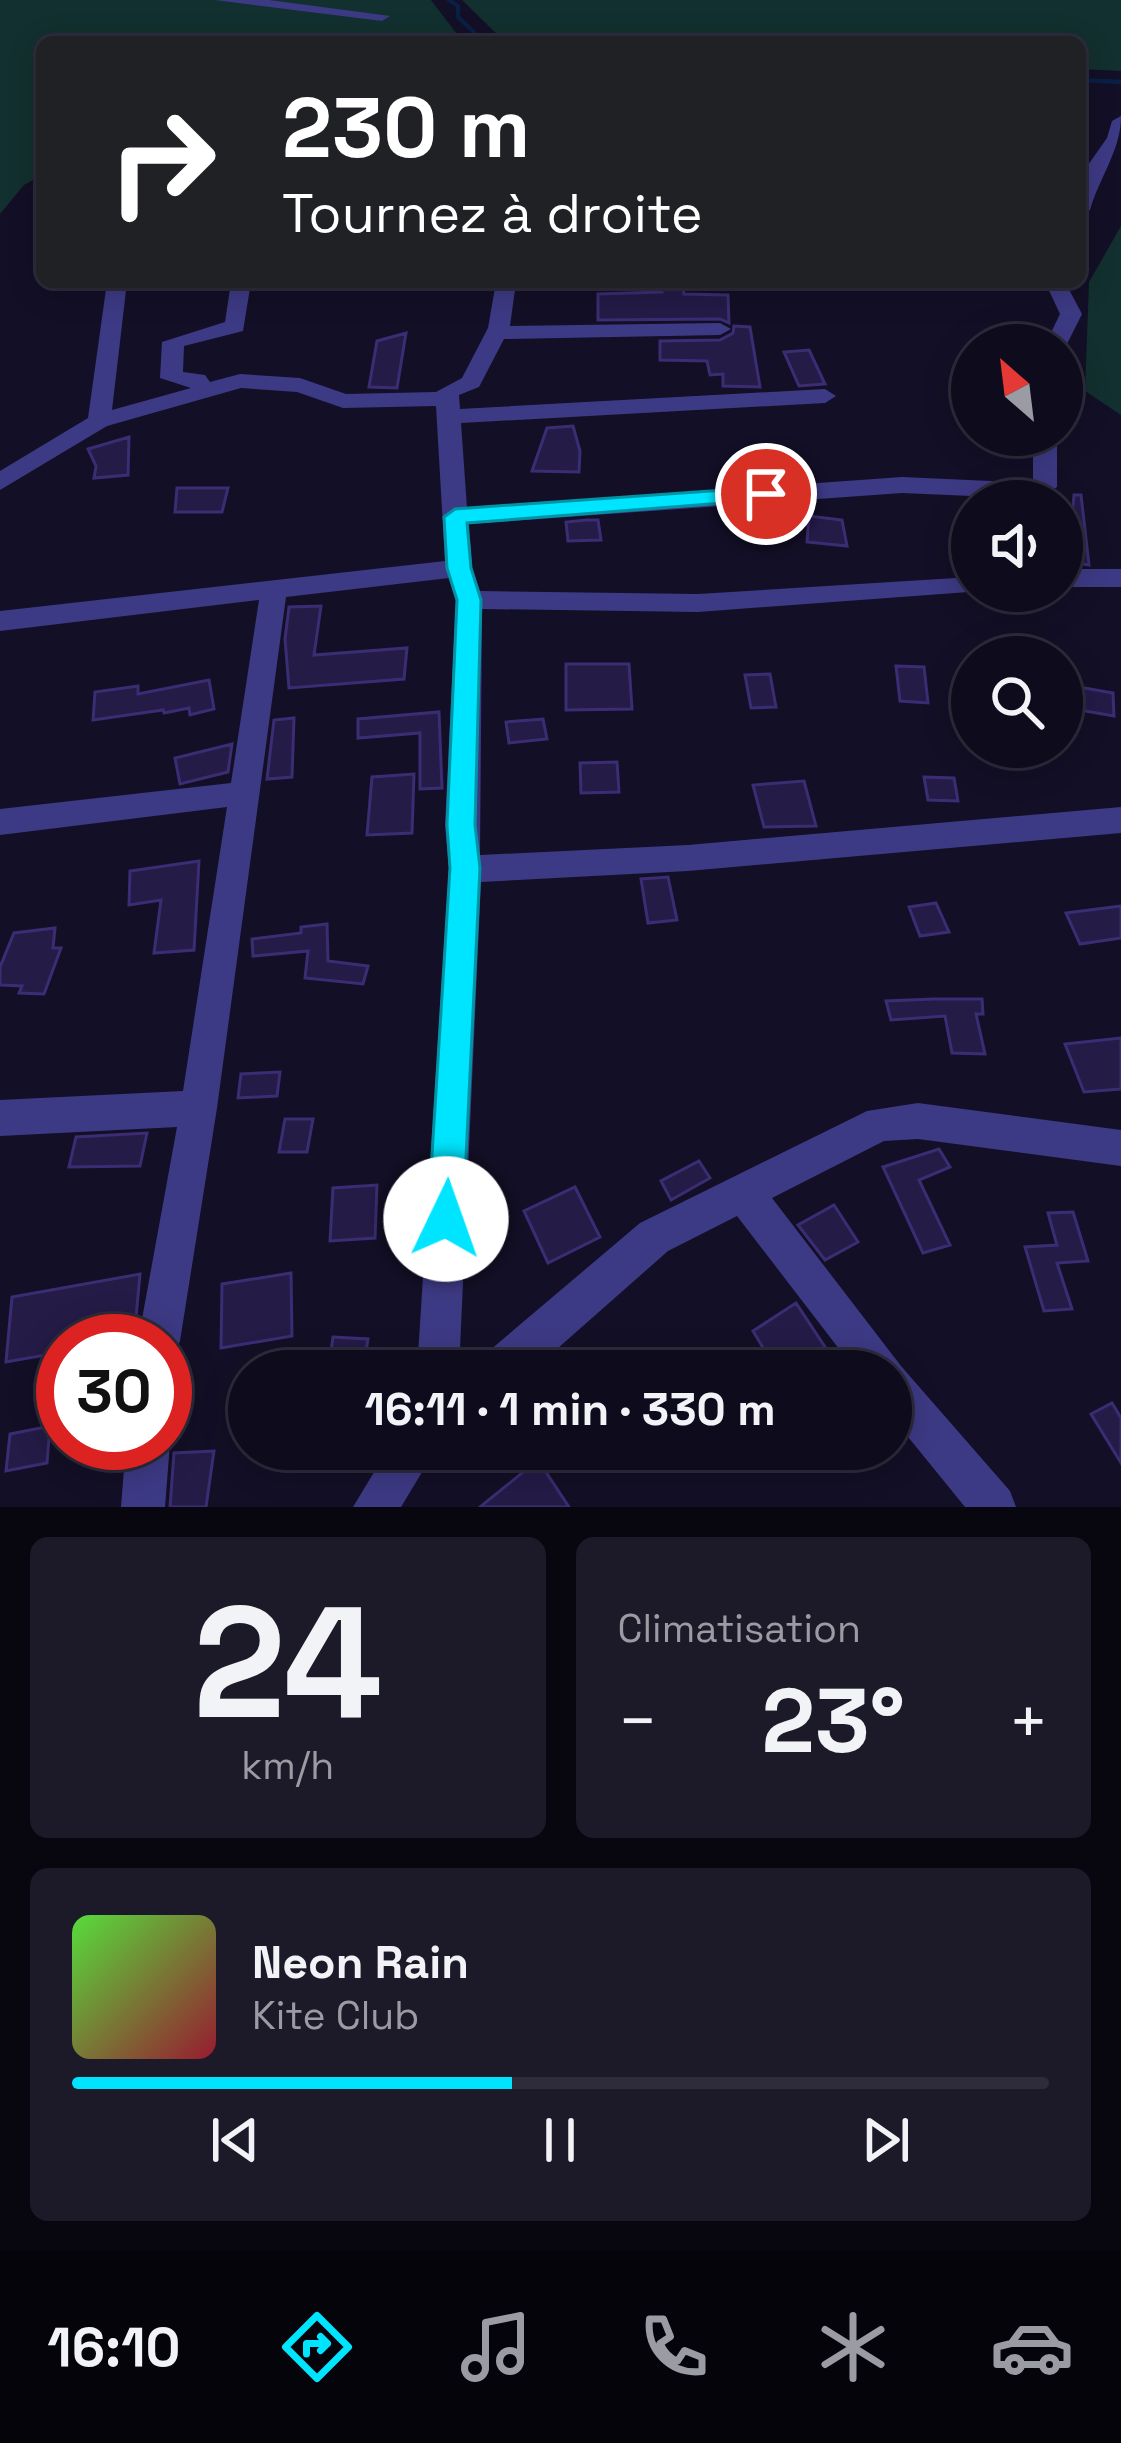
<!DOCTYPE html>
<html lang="fr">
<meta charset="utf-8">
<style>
:root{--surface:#0e0b1c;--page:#1c1929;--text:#f1f3f6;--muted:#9b9ba3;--line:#2e2b3b;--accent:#00e5ff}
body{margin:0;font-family:"Space Grotesk",sans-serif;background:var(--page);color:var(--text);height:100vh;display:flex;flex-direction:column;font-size:45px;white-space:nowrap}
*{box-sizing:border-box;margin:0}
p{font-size:39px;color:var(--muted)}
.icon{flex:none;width:66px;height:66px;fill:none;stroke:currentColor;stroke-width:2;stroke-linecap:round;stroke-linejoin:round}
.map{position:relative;height:1507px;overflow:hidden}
.details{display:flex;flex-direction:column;gap:30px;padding:30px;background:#08060f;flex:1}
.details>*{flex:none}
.guide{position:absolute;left:36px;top:36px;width:1050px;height:252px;border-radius:18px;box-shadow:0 6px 30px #0003,0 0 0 3px var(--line);background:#202124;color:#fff;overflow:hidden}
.needle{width:78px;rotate:332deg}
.fabs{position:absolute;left:951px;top:324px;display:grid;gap:24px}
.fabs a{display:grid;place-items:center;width:132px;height:132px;border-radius:50%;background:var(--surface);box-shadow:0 6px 30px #0003,0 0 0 3px var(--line);font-size:60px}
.speed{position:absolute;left:36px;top:1314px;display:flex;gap:24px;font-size:60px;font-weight:700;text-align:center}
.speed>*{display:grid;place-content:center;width:156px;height:156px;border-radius:50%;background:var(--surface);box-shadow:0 6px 30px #0003,0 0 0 3px var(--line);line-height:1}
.speed .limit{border:18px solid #d22;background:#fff;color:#111}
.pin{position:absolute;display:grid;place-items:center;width:102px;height:102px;color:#fff;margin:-51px;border:6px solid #fff;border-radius:50%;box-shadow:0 3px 12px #0007}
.me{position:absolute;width:132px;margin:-66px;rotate:3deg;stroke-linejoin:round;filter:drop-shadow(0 0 9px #0008)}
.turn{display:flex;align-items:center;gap:42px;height:252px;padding:0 48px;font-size:54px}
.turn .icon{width:156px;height:156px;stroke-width:2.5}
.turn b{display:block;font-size:84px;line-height:102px}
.big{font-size:90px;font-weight:700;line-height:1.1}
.details .widget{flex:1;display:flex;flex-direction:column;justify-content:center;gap:18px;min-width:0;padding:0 42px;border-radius:18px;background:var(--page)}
.details .dial{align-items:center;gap:0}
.dial b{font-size:156px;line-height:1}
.song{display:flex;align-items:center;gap:36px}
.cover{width:144px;height:144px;border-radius:18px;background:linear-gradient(135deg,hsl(110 70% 55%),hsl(350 70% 35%))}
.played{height:12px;border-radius:6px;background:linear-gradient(90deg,var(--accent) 45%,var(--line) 45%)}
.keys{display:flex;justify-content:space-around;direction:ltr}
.heat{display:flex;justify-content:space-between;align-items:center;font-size:66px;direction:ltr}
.details .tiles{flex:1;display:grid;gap:30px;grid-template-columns:1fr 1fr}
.widget:last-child{grid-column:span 2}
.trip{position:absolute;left:228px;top:1350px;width:684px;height:120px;border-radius:60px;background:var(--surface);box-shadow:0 6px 30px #0003,0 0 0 3px var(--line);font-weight:700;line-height:120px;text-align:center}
.tab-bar{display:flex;height:192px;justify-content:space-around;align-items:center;background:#06040b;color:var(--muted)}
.tab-bar .icon{width:84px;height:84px}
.tab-bar .on{color:var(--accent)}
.tab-bar b{font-size:54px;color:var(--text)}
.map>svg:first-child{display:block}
.green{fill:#12302f}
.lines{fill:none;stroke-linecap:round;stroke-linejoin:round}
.stream{stroke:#0a1f44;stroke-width:4.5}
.building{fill:#241b47;stroke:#3b2d73;stroke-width:3}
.minor{fill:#3d3a85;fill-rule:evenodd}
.route{fill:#00e5ff;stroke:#0095a6;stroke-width:3}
</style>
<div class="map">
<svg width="1121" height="1507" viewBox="0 0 1121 1507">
<rect width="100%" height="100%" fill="#130f26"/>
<path class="green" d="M0,0H431L463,42H42V175L24,185L0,214Z
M462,0H1121V71L1080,69V42H505Z
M1121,226V415L1085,391L1089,282Z"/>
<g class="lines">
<path class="stream" d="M449,0L458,6V17L484,42
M1080,80L1121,82"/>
</g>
<path class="building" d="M662,288H683L684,294L728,295L729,323L720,319L598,320V294L662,292Z
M734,326L750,327L760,387L723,386V374L710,375L707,361L660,360V341L720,340L733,333Z
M406,333L397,388L369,387L377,341Z
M809,350L825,384L799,386L784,352Z
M573,426L580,451L579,472L532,471L547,428Z
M129,437L128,475L94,478L96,466L88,449Z
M177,488H228L222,512H175Z
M1074,495H1081L1089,565L1068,562Z
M809,516L842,520L847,546L807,542Z
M587,520H598L601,540L568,541L566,522Z
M321,606L314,655L407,648L404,679L289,688L285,639L289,607Z
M566,664H629L632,709L566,710Z
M896,666L924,667L928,703L900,701Z
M770,674L776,707L751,708L745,675Z
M209,680L214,709L190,715L189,708L164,713L163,710L93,720L95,692L138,686V694Z
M1062,684L1113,693L1114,716L1062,707Z
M439,712L442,788L420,789V733L358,738V719Z
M294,718L292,777L267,779L274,720Z
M543,719L547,739L509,743L506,722Z
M232,744L228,772L180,784L175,758Z
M617,762L619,792L581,793L580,763Z
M414,774L412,833L367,835L372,777Z
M924,777L954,778L958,801L928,800Z
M804,781L816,826L764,827L753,785Z
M199,861L194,950L154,953L161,900L129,905L130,871Z
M668,877L677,920L648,923L641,879Z
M936,903L949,932L920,936L909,907Z
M1121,906V938L1080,944L1066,913Z
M327,924L328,961L368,966L363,984L305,978L308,951L253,956L252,939L301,933V927Z
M55,928L53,948H61L44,994L19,993L22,986L0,985V967L14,933Z
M934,999H982L983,1014H976L985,1054L952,1053L945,1016L891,1020L886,1001Z
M1121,1038V1089L1084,1092L1065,1044Z
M280,1072L277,1096L238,1098L241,1074Z
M285,1119H313L307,1152H279Z
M147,1133L140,1166L69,1167L76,1137Z
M939,1149L950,1167L919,1180L950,1245L923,1253L883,1167Z
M699,1161L710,1178L671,1200L661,1181Z
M377,1185L375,1238L330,1241L333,1188Z
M575,1187L600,1237L548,1263L524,1211Z
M834,1205L858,1242L825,1260L798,1225Z
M1073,1212L1088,1261L1057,1263L1072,1309L1044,1311L1025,1247L1057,1245L1048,1213Z
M291,1273L292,1336L221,1348L222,1284Z
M140,1274L134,1339L63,1341V1352L6,1362L12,1297Z
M796,1303L831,1356L803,1371H777L753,1331Z
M333,1337L368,1339L363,1371H328Z
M1112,1403L1121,1418V1463L1091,1414Z
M50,1426L47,1463L6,1471L10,1434Z
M214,1451L206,1507H170L174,1453Z
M538,1460L569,1507H480Z"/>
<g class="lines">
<path class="minor" d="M215,0H269L390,16L382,21Z
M1121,116C1121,150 1100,176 1090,210L1080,216L1083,172L1107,138L1112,121Z
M107,282H127L112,410L191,388L160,378L162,342L225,322L231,282H251L243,331L184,346L183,372L205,375L210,382L240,374L300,378L346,394L436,392L462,378L488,328L496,282H516L510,326L720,323L731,329L720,335L504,339L479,387L459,395L460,409L825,389L836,396L825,403L461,423L467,508L902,477L1033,483V435H1057V487L1038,499L902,493L469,524L472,568L480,591L698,594L972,577V591H982L698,612L482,609L480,855L688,845L1121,807V833L688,871L481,882L459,1371H417L449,869L445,825L456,600L449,578L286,597L217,1108L180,1341L174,1356L165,1359V1341H138L177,1127L0,1136V1100L183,1091L227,807L0,835V809L231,783L259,600L0,631V611L445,561L436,406L343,408L297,392L241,388L107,426L0,490V471L88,418Z
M1045,282H1065L1082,314L1064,350L1062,345H1045L1060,314Z
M1062,569H1121V587H1062Z
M918,1103L1121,1130V1166L918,1139L884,1141L772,1198L901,1366L1010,1491L1016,1507H965L891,1416V1371H856L737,1216L668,1251L532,1371H477L483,1356L640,1223L867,1111Z
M165,1431L170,1443L165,1507H121L126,1443H165Z
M388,1449H436L401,1507H353Z"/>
</g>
<path class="route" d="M766,487L778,494L774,499L467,523L471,568L481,600L475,825L480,868L463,1219L458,1231L446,1237L433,1231L428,1219L450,868L447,825L457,600L447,568L444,517L455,509Z"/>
</svg>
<div class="fabs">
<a><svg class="needle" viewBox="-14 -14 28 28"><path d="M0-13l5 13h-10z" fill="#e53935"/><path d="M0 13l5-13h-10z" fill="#9b9ba3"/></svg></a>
<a><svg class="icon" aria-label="sound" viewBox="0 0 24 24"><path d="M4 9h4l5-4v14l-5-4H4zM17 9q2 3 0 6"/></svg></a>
<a><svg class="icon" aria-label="search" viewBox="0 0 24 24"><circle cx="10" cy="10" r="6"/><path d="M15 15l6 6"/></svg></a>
</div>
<div class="speed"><div class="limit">30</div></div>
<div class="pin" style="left:766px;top:494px;background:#d93025"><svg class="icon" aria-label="arrive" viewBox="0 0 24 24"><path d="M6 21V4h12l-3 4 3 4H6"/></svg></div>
<svg class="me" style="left:446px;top:1219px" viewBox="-20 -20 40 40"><circle r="19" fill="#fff"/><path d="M0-13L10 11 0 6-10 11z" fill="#00e5ff"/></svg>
<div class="trip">16:11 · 1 min · 330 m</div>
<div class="guide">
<div class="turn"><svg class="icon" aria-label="right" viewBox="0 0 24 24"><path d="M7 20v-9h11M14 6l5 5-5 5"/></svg><div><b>230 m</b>Tournez à droite</div></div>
</div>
</div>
<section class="details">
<div class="tiles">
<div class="widget dial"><b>24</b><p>km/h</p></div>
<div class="widget"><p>Climatisation</p>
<div class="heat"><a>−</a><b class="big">23°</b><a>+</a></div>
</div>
<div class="widget">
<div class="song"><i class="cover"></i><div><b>Neon Rain</b><p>Kite Club</p></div></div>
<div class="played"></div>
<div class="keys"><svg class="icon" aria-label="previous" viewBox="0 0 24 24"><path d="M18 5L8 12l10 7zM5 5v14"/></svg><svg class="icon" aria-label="pause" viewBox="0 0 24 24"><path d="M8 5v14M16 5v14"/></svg><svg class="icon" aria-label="next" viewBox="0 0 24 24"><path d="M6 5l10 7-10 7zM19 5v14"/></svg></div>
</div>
</div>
</section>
<nav class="tab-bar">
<b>16:10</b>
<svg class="icon on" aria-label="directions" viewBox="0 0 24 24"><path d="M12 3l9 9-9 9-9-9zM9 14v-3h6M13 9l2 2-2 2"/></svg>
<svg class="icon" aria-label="music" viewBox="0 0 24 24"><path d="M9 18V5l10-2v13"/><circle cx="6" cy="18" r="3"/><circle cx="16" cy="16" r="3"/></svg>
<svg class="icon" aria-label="phone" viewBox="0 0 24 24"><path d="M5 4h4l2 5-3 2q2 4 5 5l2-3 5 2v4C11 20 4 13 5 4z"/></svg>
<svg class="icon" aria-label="climate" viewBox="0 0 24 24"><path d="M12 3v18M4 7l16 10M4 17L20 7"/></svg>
<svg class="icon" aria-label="car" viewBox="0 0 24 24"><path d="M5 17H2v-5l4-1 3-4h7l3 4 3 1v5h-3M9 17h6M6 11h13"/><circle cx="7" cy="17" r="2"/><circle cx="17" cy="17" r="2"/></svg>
</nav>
